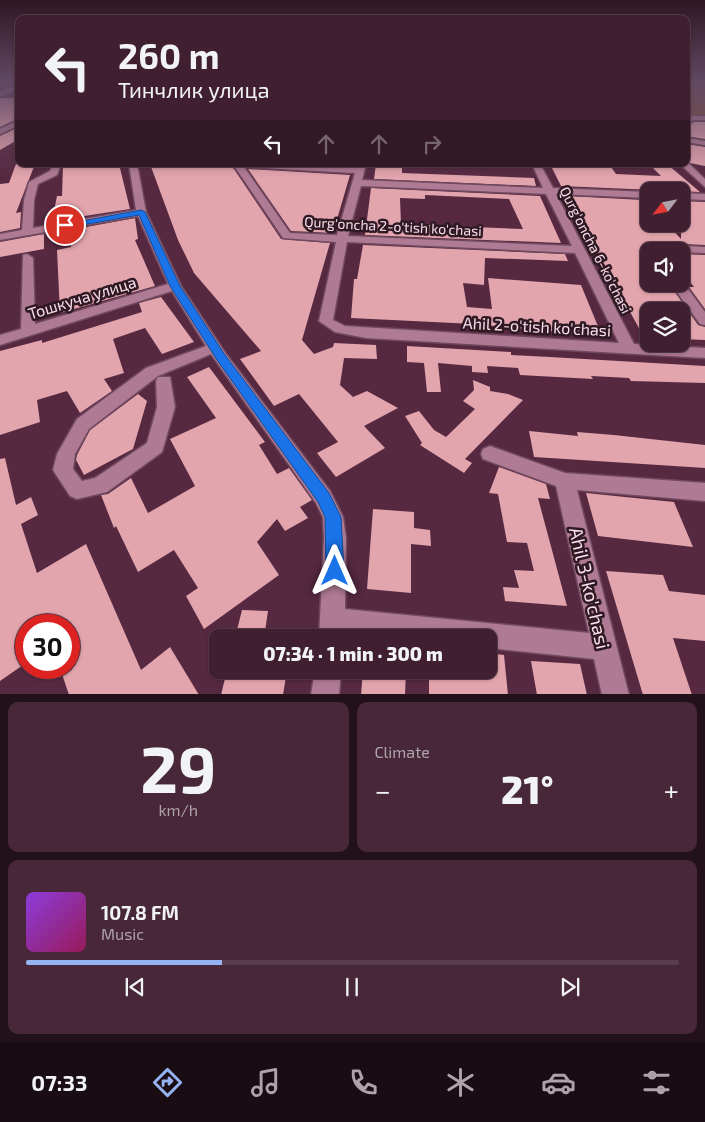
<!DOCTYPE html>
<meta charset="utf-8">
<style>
:root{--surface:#401f30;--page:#472738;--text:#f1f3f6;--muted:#aea2ab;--line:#593d4c;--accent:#95b2f1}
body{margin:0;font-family:"Exo 2",sans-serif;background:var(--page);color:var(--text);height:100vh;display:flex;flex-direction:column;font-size:19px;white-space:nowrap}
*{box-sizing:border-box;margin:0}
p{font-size:16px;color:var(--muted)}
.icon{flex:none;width:28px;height:28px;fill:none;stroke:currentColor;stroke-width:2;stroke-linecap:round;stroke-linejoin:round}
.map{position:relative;height:694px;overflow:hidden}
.drawer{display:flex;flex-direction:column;gap:8px;padding:8px;background:#23111a;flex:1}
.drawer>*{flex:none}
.hud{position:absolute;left:15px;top:15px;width:675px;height:152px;border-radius:10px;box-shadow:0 1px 4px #0004,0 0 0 1px var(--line);background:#401f30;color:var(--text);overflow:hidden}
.needle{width:32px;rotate:238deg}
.buttons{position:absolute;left:640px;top:182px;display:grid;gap:10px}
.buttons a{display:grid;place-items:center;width:50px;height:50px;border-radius:10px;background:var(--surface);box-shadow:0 1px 4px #0004,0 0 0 1px var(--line);font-size:25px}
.speed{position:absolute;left:15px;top:614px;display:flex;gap:10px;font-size:25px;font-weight:700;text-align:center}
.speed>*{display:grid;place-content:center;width:65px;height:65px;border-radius:50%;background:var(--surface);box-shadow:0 1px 4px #0004,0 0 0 1px var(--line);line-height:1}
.speed .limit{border:8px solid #d22;background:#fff;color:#111}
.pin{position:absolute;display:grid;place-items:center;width:42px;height:42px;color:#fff;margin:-21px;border:2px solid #fff;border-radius:50%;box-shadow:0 1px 5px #0007}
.me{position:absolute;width:55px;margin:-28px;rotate:0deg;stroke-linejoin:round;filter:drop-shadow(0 0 4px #0008)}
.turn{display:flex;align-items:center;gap:18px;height:105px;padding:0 20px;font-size:22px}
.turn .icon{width:65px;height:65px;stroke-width:2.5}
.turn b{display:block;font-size:35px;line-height:42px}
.lanes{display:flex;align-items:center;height:48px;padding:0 20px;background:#0003;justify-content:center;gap:25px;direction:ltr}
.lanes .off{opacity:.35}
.big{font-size:38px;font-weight:800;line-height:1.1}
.drawer .card{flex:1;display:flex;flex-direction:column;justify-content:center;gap:8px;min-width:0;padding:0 18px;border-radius:10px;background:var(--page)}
.drawer .dial{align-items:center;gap:0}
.dial b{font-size:65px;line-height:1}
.song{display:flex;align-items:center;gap:15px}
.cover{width:60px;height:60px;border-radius:8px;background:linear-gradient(135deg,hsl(270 70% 55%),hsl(330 70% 35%))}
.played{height:5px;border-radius:2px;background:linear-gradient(90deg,var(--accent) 30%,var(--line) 30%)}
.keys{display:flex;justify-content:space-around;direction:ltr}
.heat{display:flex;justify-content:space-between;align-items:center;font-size:28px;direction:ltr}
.drawer .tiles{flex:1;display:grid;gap:8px;grid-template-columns:1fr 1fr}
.card:last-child{grid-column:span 2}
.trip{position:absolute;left:209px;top:629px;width:288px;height:50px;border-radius:10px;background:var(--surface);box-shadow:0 1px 4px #0004,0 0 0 1px var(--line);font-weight:800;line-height:50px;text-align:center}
.tab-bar{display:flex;height:80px;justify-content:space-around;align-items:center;background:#1a0c13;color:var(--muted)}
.tab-bar .icon{width:35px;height:35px}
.tab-bar .current{color:var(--accent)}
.tab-bar b{font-size:22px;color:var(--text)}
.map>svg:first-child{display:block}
.green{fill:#865133}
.building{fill:#e2a4ad;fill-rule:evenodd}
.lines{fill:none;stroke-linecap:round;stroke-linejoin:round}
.minor-casing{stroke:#70495e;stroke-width:3}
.minor{fill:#af7a93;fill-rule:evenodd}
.route{fill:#1a73e8;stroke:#114b97}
.labels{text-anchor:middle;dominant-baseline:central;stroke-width:5;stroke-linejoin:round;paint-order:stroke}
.far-street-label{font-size:14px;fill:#fbddea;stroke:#2f1a24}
.street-label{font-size:16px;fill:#fbddea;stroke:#2f1a24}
.near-street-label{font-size:19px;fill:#fbddea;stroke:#2f1a24}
</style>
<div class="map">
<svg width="705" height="695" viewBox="0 0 705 695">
<rect width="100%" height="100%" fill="#562940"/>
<path class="green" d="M686,81H705V116H686Z"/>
<path class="building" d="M0,98H19V118L0,127Z
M694,122H705V139L686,136L689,125Z
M19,127V139L0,150V136Z
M686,144L705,147V166L690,163L686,152Z
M16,164H35L16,213L21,212L20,228L0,232V184L9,183Z
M63,164H119L130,209L52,221L57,196H62Z
M150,164H226L234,169L281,239L330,243L302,340L314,354L333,347L334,343L376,345L377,359L344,358L340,385L353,397L367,391L398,408L364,426L385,448L336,477L317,453L338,442L299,394L274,406L240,359L261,351L194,273L178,240Z
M376,164H402V173L534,178L536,186L374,179Z
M550,164L593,166L592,164H609L616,174L661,176L649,164H667L700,192L561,186Z
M248,169L350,175L333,233L291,231Z
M371,188L540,196L561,243L365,235ZM425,195L509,199L523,229L401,224L400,198L425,199Z
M567,196L643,200L649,205V224H667L681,239V201L705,202V245L662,243L648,251L649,284L670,285L698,325L705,327V340L681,339V311H649L647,343Z
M135,218L138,239L135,240L155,286L60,313L57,250L71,247L70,230Z
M44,234V249L0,257V242Z
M363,245L565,254L568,261L485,258L484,285L463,283L467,307L492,309L488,278L581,285L602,336L474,324L351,318L354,279H357Z
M681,254L705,255V309L689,287H694L681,270Z
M161,297L194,342L162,354L145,328L113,339L124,373L104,379L112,391L80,413L67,391L37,400L40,422L0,435V351L42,340V343L142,312L139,303Z
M407,346L511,352V355L550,357L705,366V383L631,381L629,378L591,376L593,379L520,375L518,368L487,366L488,373L472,372V366L438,363L441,392H427L424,363L407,362Z
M209,367L265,442L259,445L277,474L289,468L312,500L300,507L308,518L285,531L277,519L257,542L279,575L204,629L186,596L198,588L174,550L138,572L116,526L114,528L101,495L108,494L131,478L148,513L195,486L170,439L216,418L187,377Z
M473,380L490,387V391L508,394L523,400L465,459L472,463L464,473L420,445L422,443L405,416L419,411L434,430L446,437L475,409L463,401L474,390Z
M138,394L147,401L133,449L84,475L76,460L77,455L90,430Z
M529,431L578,436L577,432L614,435L705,445V468L534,457Z
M5,458L16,505L31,497L38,515L21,524L37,573L86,544L141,670L170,647L199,695H69L60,668H69V625H26V663L0,681V459Z
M499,467L546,484L550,499L538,498L567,606L505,601L503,587L519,588L514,570L534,571L527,543L507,542L498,494L489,493Z
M586,493L674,502L693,547L598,536Z
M373,509L414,512V528L430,530L431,546L411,544V593L367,589Z
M606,571L663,575L669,591L705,595V641L673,638L692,695H643Z
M242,610L268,611L264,638H235Z
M488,653L504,655L508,695H429V670H488Z
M531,661L580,664L587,695H537Z
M227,670H287L283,695H221Z
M363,670H406L405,695H361Z"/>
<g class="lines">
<defs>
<path id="minor" d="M19,84V88L0,96V92Z
M705,116V120H694L686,124V119L692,116Z
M19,120V125L0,134V129Z
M686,138L705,141V145L686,142Z
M687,162L705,179V187L680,164Z
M53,164H61L57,175L38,184L34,200L33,228L136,210L129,164H137L146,212L181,286L226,354L330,491L343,517L346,538L345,609L589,633L556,486L483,459L481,454L483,449L490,446L565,473L705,483V501L577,490L629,695H602L594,659L488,648V638H386L345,633V638H319L324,538L323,517L316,503L211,354L158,376L89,429L75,454L73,469L82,481L95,478L147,443L157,407L156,381L158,377H170L175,407L162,452L107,492L77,499L70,496L53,470L57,454L77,419L146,368L206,346L172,291L0,345V335L21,329L23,255L27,254L33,258L35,324L168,284L138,216L0,240V234L22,230L24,200L29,182L50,171Z
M228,164L357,168L358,164H366L362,180L543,188L532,164H540L553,188L649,192V198L556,194L634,344L705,348V358L366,338L335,332L319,321L336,242L283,238L235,167ZM244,167L355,173L337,235L290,233ZM361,186L546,194L572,246L348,236ZM347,242L575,253L619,343L345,326L333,320Z
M681,193L705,194V200L681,199Z
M662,245L705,247V253L650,251Z
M682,281L705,312V325L700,324L671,284H681Z
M315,670H341L339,695H311Z"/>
</defs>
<use href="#minor" class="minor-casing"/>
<use href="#minor" class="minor"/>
</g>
<linearGradient id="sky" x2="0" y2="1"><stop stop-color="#2f1723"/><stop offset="0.46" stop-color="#624964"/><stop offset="1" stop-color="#624964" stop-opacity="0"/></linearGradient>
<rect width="705" height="178" fill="url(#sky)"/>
<path class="route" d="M141,210L145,212L180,286L225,355L329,493L341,517L344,571L341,577L335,579L329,577L326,571L325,517L318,502L217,360L170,286L139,215L65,228L61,225Z"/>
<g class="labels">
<g class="far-street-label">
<text transform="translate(393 226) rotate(3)">Qurg'oncha 2-o'tish ko'chasi</text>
<text transform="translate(596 250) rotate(63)">Qurg'oncha 6-ko'chasi</text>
</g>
<g class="street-label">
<text transform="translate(82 297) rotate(-17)">Тошкуча улица</text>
<text transform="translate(537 326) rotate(3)">Ahil 2-o'tish ko'chasi</text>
</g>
<g class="near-street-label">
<text transform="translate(590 588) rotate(77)">Ahil 3-ko'chasi</text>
</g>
</g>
</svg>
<div class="buttons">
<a><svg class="needle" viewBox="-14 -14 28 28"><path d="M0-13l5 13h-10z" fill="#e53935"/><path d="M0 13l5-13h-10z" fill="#aea2ab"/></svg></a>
<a><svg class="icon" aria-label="sound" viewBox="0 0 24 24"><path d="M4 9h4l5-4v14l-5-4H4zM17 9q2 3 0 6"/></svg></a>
<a><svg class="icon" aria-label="layers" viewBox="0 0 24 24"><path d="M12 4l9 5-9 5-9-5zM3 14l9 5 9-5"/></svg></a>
</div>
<div class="speed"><div class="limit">30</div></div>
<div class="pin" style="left:65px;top:225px;background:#d93025"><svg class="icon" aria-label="arrive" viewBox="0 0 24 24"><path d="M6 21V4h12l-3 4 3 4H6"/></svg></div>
<svg class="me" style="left:335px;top:571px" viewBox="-20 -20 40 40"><path d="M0-17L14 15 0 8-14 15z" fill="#1a73e8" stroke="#fff" stroke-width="4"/></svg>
<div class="trip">07:34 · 1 min · 300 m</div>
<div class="hud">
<div class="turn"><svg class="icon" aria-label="left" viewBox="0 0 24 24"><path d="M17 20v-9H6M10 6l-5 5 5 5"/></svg><div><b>260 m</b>Тинчлик улица</div></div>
<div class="lanes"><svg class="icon" aria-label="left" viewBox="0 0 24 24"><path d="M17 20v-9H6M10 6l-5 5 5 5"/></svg><svg class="icon off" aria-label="ahead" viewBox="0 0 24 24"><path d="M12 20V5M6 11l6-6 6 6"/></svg><svg class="icon off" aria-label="ahead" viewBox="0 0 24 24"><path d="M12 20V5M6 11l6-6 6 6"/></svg><svg class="icon off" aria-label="right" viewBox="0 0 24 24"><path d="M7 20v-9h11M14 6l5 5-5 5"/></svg></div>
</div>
</div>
<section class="drawer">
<div class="tiles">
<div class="card dial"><b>29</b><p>km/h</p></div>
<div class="card"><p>Climate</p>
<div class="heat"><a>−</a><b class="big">21°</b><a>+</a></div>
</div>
<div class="card">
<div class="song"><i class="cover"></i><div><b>107.8 FM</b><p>Music</p></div></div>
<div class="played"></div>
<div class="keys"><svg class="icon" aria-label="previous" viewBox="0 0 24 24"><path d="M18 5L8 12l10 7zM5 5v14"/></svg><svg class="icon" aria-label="pause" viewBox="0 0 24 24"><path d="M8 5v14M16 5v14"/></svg><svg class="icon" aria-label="next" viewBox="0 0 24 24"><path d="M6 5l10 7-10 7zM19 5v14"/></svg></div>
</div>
</div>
</section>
<nav class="tab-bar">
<b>07:33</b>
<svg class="icon current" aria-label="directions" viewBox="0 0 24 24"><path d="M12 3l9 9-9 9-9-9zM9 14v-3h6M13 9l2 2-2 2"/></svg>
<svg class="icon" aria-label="music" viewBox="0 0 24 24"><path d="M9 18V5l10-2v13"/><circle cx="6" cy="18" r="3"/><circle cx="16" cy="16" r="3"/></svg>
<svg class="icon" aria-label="phone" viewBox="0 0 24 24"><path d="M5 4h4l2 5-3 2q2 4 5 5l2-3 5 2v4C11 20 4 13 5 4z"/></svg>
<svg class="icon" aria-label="climate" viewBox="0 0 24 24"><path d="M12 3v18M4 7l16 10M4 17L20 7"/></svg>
<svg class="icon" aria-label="car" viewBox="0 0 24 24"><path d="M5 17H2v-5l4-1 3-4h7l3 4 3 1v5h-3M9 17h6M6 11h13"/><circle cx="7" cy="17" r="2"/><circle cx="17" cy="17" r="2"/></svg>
<svg class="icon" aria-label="filters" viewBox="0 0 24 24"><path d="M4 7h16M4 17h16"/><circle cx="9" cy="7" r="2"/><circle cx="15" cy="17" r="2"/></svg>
</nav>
